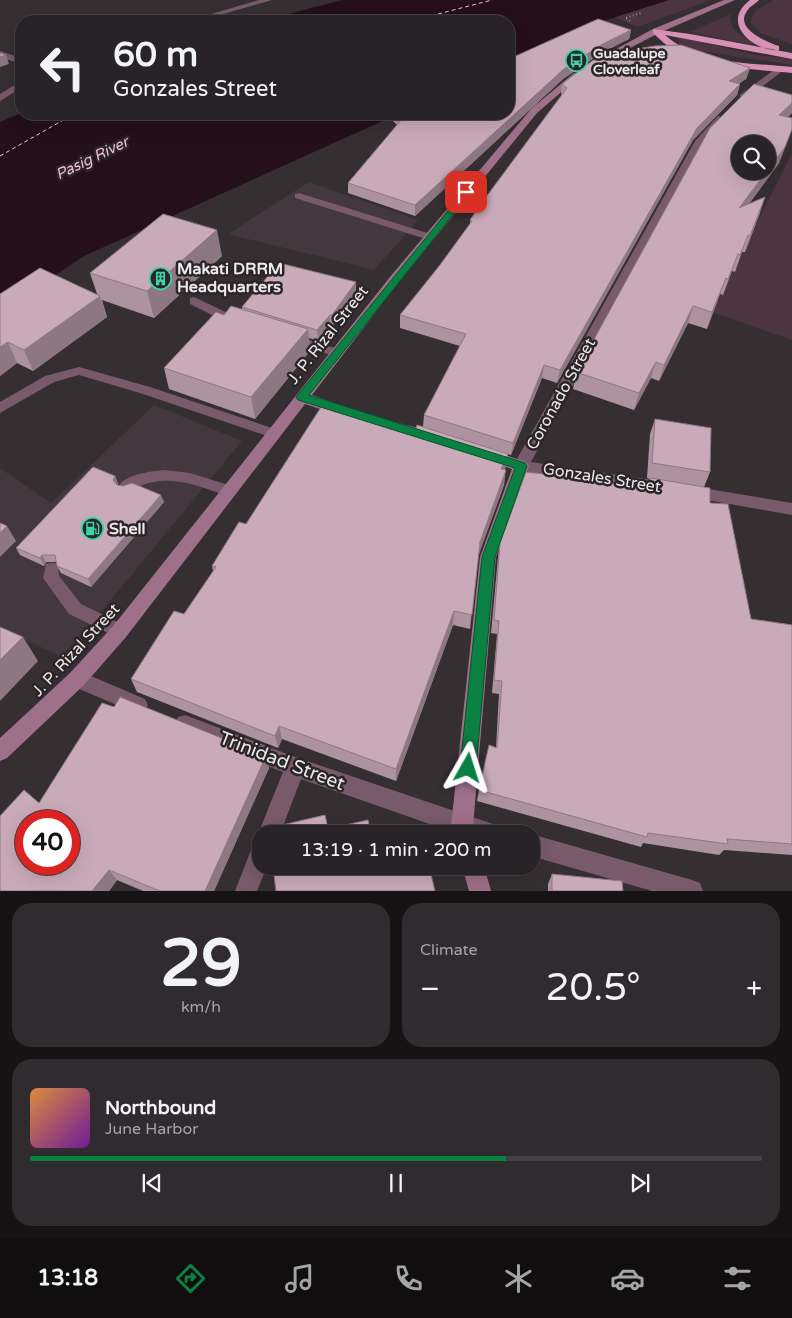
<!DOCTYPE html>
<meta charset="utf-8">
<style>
:root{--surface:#282326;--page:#302b2e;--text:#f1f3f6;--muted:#a5a4a7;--line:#444043;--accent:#0b8043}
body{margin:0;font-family:"Varela Round",sans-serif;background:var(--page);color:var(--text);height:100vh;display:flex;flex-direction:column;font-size:19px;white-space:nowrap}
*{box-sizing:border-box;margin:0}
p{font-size:16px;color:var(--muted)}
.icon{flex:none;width:28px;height:28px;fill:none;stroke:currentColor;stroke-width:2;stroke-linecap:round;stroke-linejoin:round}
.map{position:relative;height:891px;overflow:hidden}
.side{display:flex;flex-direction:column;gap:12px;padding:12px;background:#161315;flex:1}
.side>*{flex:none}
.hud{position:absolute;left:15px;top:15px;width:500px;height:105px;border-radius:20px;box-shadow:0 5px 20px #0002,0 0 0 1px var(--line);background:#282326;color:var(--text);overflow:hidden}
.tools{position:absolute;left:731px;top:135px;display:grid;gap:10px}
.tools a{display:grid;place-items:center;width:45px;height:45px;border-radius:50%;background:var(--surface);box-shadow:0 5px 20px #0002,0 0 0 1px var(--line);font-size:25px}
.speed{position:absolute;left:15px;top:810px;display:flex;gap:10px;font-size:25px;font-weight:700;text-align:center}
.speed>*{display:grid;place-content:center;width:65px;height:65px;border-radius:50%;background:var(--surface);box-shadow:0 5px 20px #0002,0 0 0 1px var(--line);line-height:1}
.speed .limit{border:8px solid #d22;background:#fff;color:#111}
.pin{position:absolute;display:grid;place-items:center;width:42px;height:42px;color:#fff;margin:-21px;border-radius:10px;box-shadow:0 2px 8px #0006}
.me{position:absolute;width:55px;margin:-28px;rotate:6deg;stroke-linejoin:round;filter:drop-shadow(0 0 4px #0008)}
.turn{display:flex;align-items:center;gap:18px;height:105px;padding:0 15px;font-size:22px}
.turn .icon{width:65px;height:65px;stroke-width:2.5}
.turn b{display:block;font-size:35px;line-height:42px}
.big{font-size:38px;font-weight:600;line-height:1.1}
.side .widget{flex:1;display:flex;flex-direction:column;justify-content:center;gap:8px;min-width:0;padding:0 18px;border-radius:20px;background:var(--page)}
.side .dial{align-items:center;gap:0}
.dial b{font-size:65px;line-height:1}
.song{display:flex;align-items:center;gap:15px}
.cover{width:60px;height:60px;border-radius:8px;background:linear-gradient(135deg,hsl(30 70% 55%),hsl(280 70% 35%))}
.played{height:5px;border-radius:2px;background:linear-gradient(90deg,var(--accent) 65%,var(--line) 65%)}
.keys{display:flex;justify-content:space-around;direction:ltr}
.heat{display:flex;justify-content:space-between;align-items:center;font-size:28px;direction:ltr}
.side .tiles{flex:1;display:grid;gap:12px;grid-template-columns:1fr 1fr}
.widget:last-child{grid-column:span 2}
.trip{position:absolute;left:252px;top:825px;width:288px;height:50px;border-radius:20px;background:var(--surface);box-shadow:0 5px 20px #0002,0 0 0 1px var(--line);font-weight:600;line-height:50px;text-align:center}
.tabs{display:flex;height:80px;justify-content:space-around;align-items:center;background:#100e0f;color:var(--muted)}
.tabs .icon{width:35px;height:35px}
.tabs .selected{color:var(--accent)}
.tabs b{font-size:22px;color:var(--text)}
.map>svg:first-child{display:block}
.built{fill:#42383d}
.green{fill:#4c3441}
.water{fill:#240f1b}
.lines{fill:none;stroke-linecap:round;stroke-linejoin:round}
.ferry{stroke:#f3bed9;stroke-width:1;stroke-dasharray:4 3;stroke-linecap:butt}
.path{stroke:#989395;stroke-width:2;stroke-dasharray:1 2.5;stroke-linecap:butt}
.lane{fill:#785a6a;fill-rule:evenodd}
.street{fill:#785a6a;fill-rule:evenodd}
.secondary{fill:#9f7089;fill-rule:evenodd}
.highway{fill:#d990b7;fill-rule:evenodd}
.wall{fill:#ad929f}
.shaded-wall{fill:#8d7782}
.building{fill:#c9aab9;stroke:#8d7782;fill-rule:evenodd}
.route{fill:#0b8043;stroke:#07532c}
.labels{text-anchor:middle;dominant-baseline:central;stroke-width:5;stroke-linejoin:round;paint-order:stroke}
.far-poi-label{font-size:14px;font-weight:bold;fill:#ede9eb;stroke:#2b2528;text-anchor:start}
.far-water-label{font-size:15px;font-style:italic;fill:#f3bed9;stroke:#2b2528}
.poi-label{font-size:16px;font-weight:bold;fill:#ede9eb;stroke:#2b2528;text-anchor:start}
.street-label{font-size:16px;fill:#ede9eb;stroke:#2b2528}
.near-street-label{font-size:19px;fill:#ede9eb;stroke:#2b2528}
</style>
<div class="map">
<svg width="792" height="891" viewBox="0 0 792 891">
<rect width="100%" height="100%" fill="#352f32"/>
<path class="built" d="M309,182L418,220L374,270L228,234Z
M154,405L242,441L63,658L0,627V468L51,503Z"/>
<path class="green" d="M669,0H711L637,27L615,17Z
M774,0H792V44L762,34L750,22L756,10Z
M733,13L730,15L733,29L756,46L690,32Z
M680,37L751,54L792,59V65L695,50L682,46L678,41Z
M792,153V340L712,312Z"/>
<path class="water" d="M342,0H669L600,22L509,63V21H262Z
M21,113V114H398L84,256L0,312V122Z"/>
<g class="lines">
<path class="ferry" d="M411,21L492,0
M0,156L74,114"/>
<path class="path" d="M630,21L625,18L641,13"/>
<path class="lane" d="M299,193L434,235L435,237L434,239H426L295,198V194Z
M194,297L236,317L238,320L236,323H228L190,304V298Z
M293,335L341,350L343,353L337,357L289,342L287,339Z
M79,367L150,387L278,430L280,433L273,438L140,393L79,375L54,382L0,413V402L45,376Z
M165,470L190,473L235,487L237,491L235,495L230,497C205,489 181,477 154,482C144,483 135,489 125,492L120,491L118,487C125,474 152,471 165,470Z
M52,563L58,564L59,576L81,604L126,626L128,631L126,636L120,638L114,636L69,614L43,578L46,564Z"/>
<path class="street" d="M259,0H272L199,21H187Z
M0,51L21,58V64L0,57Z
M778,67L785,69L746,99H740V95Z
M21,81V88L0,101V94Z
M718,116L726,118L704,142L531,462L667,482L673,484L675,488L673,492L667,494L516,470L513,466L695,141Z
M690,486L792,503V515L684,496L682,492L684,488Z
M77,670L145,699L148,705L145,711L138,714L70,685L68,679L70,673Z
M185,715L295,757L490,823L498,826L501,834H458L301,779L280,834H261V841L258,834L283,772L178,731L175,724L178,717Z
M531,834L692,880L700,883L703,891H652L531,856Z
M261,842V866H267L257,891H235L253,845Z"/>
<path class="secondary" d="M724,0H735L659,33L599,64L592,62L653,29Z
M574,73L581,75L537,113L398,283L312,395L346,407L348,411L346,415L341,416L305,404L126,637L84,685L7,758L0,761V738L70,673L114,625L390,277L531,109Z
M487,449L526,462L529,466L496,557L473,826L476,834H454L451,826L480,557L512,469L482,459L479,455L482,451Z
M462,866H484L491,891H469Z"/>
<path class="highway" d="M750,0H759C755,4 750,6 747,11C734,29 767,42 779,46V50C757,53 718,24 750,0Z
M653,29L690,34L792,53V59L665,35C697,64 751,63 792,67V73C756,69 702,68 671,48C664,44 659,38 653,33Z"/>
</g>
<path class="wall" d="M631,30L629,39L601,53L563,79L415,216L348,193V183L397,125L386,114H509Z
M750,68L746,79L739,83L740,84L737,95L693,140L557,383L542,378L511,455L508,454L505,469L504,485L478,556L470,629L453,625L396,781L282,739L278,748L137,692L131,679L184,614L213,571L212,566L246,524L416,428L423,427L424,415L460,346L400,328V315L440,265L470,224V220L561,96L562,84Z
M792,95V113L788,117L790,134L779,163L749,204L760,213L745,252H742L735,272L732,271L723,295L720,294L707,329L688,323L659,381L651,378L634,410L573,389L576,372Z
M222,256L154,318L102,300L107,317L33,371L17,363L0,376V294H97L90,273Z
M356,293L333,326L330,325L318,341L309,338L310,351L255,419L169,389L164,368L224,315L242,309V307Z
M655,419L710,472L704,487L751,619L792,625V855L724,850L719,855L643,843L641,847L477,801L479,790L496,747L499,694L492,693L497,634L491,633L498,557L500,543L600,482L648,486L650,479L647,478L650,434Z
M115,476L118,484V485L164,502L91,587L61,573L57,566L56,562H46L44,566L20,555L16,548Z
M266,756L269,768L214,891H143L117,880L109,891H0L39,803Z
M552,874L623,891H548V884Z"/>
<path class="shaded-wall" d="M631,30L629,39L601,53L563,79L415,216V205L564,69L603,44Z
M6,55L9,64L0,67V57Z
M750,68L746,79L726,92L729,81Z
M740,84L737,95L693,140L557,383L560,370L697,128Z
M792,103V113L774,130L779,115Z
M792,130L779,163L734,224L739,208L768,171Z
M765,197L760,213L745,252L750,236Z
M217,230L222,256L154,318L147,291Z
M726,278L720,294L707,329L712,312Z
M356,282V293L333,326L332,315Z
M100,296L107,317L33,371L24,350Z
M693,306L688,323L659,381L664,365Z
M330,315V325L318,341L317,330Z
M308,329L310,351L255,419L251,397Z
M8,342L17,363L0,376V347Z
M656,362L651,378L634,410L639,393Z
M544,365L542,378L511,455L513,443Z
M508,454L505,469L499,484L501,469Z
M506,470L504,485L478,557L480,542Z
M115,476L118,484L116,488L113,480Z
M161,495L164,502L91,587L88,579Z
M7,526L16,541L0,557V533Z
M42,555L46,562L44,566L40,558Z
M454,611L453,625L396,781V769Z
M23,637L38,661L0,701V660Z
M279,726L282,739L278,748L275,736Z
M266,756L269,768L214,891H205Z
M109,870L117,880L109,891H92Z"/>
<path class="building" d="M598,19L631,30L603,44L564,69L415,205L348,183L402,119L396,114H509V59Z
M681,45L750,68L729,81L740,84L697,128L560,370L544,365L513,443L424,415L466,334L400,315L440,265L472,221L470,220L483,201L567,88L562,84L592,61L605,54L655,46Z
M0,53L6,55L0,57Z
M754,84L792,95V103L779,115L792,118V129L785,147L768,170V144H740V171H767L739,208L765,197L750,236L748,235L740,255L738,254L728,279L726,278L712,312L693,306L664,365L656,362L639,393L576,372L710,128Z
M163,214L217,230L147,291L90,273Z
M279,263L356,282L332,315H330L317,330L242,307Z
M40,268L100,296L24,350L8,342L0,347V294Z
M231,306L308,329L251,397L164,368L216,312L224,315Z
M323,404L416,428L417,425L508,454L501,469L506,470L480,542L472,615L454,611L396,769L279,726L275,736L131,679L174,611L184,614L216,567L212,566L239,522L246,524Z
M655,419L711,428L710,472L652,463Z
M93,467L115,476L113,480L117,485L123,486L132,483L161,495L88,579L57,566L55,555H42L40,558L16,548Z
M526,472L599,480L600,482L650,486L651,478L710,488V503L728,504L751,619L792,625V844L727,839L728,844L648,833L647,837L479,790L489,745L497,748L502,681L494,680L499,621L494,620L500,543Z
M0,523L7,526L0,533Z
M0,627L23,637L0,660Z
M120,697L266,756L205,891H160L109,870L92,891H0V816L24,790L39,803L102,703L114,707ZM26,821H69V864H26Z
M325,815L328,829L368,820L371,834H279L278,826Z
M283,866H429L435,891H276L274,875L284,873Z
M552,874L622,881L623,891H552Z"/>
<path class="route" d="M464,191L471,192L309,395L525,463L527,466L495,557L476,768L473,774L468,776L463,774L460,768L482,557L515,468L298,400L296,397Z"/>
<defs>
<symbol id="bus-ring" viewBox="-11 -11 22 22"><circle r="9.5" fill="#2b2528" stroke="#3dd4a3" stroke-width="1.5"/><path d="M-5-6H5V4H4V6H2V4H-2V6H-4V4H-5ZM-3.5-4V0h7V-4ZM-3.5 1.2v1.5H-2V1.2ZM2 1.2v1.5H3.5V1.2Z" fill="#3dd4a3"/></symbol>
<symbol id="building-ring" viewBox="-11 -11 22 22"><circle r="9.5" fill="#2b2528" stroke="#3dd4a3" stroke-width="1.5"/><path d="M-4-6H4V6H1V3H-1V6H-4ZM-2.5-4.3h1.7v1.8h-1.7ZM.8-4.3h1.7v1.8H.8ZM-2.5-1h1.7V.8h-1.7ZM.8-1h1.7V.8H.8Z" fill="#3dd4a3"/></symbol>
<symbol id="fuel-ring" viewBox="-11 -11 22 22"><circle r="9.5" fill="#2b2528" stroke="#3dd4a3" stroke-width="1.5"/><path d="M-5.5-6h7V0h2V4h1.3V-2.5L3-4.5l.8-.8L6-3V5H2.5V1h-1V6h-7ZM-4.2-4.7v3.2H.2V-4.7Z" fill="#3dd4a3"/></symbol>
</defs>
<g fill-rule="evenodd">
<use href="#bus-ring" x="564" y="48" width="25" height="25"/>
<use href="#building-ring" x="148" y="266" width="25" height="25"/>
<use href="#fuel-ring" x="80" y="516" width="25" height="25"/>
</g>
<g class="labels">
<g class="far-poi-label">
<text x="593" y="53">Guadalupe<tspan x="593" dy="16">Cloverleaf</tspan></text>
</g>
<g class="far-water-label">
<text transform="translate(92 158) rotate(-26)">Pasig River</text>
</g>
<g class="poi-label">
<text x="177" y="269">Makati DRRM<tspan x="177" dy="18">Headquarters</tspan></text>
<text x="109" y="529">Shell</text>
</g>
<g class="street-label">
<text transform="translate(328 335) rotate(-52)">J. P. Rizal Street</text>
<text transform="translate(561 394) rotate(-61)">Coronado Street</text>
<text transform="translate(602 478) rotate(9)">Gonzales Street</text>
<text transform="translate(76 650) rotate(-47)">J. P. Rizal Street</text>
</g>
<g class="near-street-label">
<text transform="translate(282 761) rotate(21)">Trinidad Street</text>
</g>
</g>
</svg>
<div class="tools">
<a><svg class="icon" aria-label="search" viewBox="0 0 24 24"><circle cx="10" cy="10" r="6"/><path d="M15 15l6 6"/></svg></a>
</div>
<div class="speed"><div class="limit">40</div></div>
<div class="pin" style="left:466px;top:192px;background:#d93025"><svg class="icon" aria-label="arrive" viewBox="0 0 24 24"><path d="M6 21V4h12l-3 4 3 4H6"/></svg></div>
<svg class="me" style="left:468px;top:768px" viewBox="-20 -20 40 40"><path d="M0-17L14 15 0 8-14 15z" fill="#0b8043" stroke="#fff" stroke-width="4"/></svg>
<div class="trip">13:19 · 1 min · 200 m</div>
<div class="hud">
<div class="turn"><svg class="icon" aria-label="left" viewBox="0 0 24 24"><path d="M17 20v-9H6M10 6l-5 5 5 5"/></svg><div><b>60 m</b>Gonzales Street</div></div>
</div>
</div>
<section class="side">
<div class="tiles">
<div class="widget dial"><b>29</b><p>km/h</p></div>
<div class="widget"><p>Climate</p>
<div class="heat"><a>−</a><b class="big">20.5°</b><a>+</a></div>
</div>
<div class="widget">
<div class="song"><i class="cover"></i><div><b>Northbound</b><p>June Harbor</p></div></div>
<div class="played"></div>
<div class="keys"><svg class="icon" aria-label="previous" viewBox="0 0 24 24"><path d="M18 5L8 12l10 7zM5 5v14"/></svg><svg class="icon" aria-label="pause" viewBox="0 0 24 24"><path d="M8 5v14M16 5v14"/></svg><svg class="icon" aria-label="next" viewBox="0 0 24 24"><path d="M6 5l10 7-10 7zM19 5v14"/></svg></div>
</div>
</div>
</section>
<nav class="tabs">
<b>13:18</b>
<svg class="icon selected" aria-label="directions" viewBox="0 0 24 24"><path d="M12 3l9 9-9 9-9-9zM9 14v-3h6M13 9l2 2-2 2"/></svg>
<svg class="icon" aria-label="music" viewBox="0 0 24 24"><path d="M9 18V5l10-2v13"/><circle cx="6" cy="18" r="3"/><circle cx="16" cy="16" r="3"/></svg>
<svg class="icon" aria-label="phone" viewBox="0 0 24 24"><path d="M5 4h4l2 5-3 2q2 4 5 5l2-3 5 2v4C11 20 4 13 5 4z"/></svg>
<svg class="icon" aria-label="climate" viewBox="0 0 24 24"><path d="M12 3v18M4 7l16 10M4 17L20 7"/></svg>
<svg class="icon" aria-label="car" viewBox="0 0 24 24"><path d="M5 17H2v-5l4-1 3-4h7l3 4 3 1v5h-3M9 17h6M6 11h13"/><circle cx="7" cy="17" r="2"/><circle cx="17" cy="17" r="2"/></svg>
<svg class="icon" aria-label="filters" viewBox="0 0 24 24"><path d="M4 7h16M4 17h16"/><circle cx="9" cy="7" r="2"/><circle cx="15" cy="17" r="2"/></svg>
</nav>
